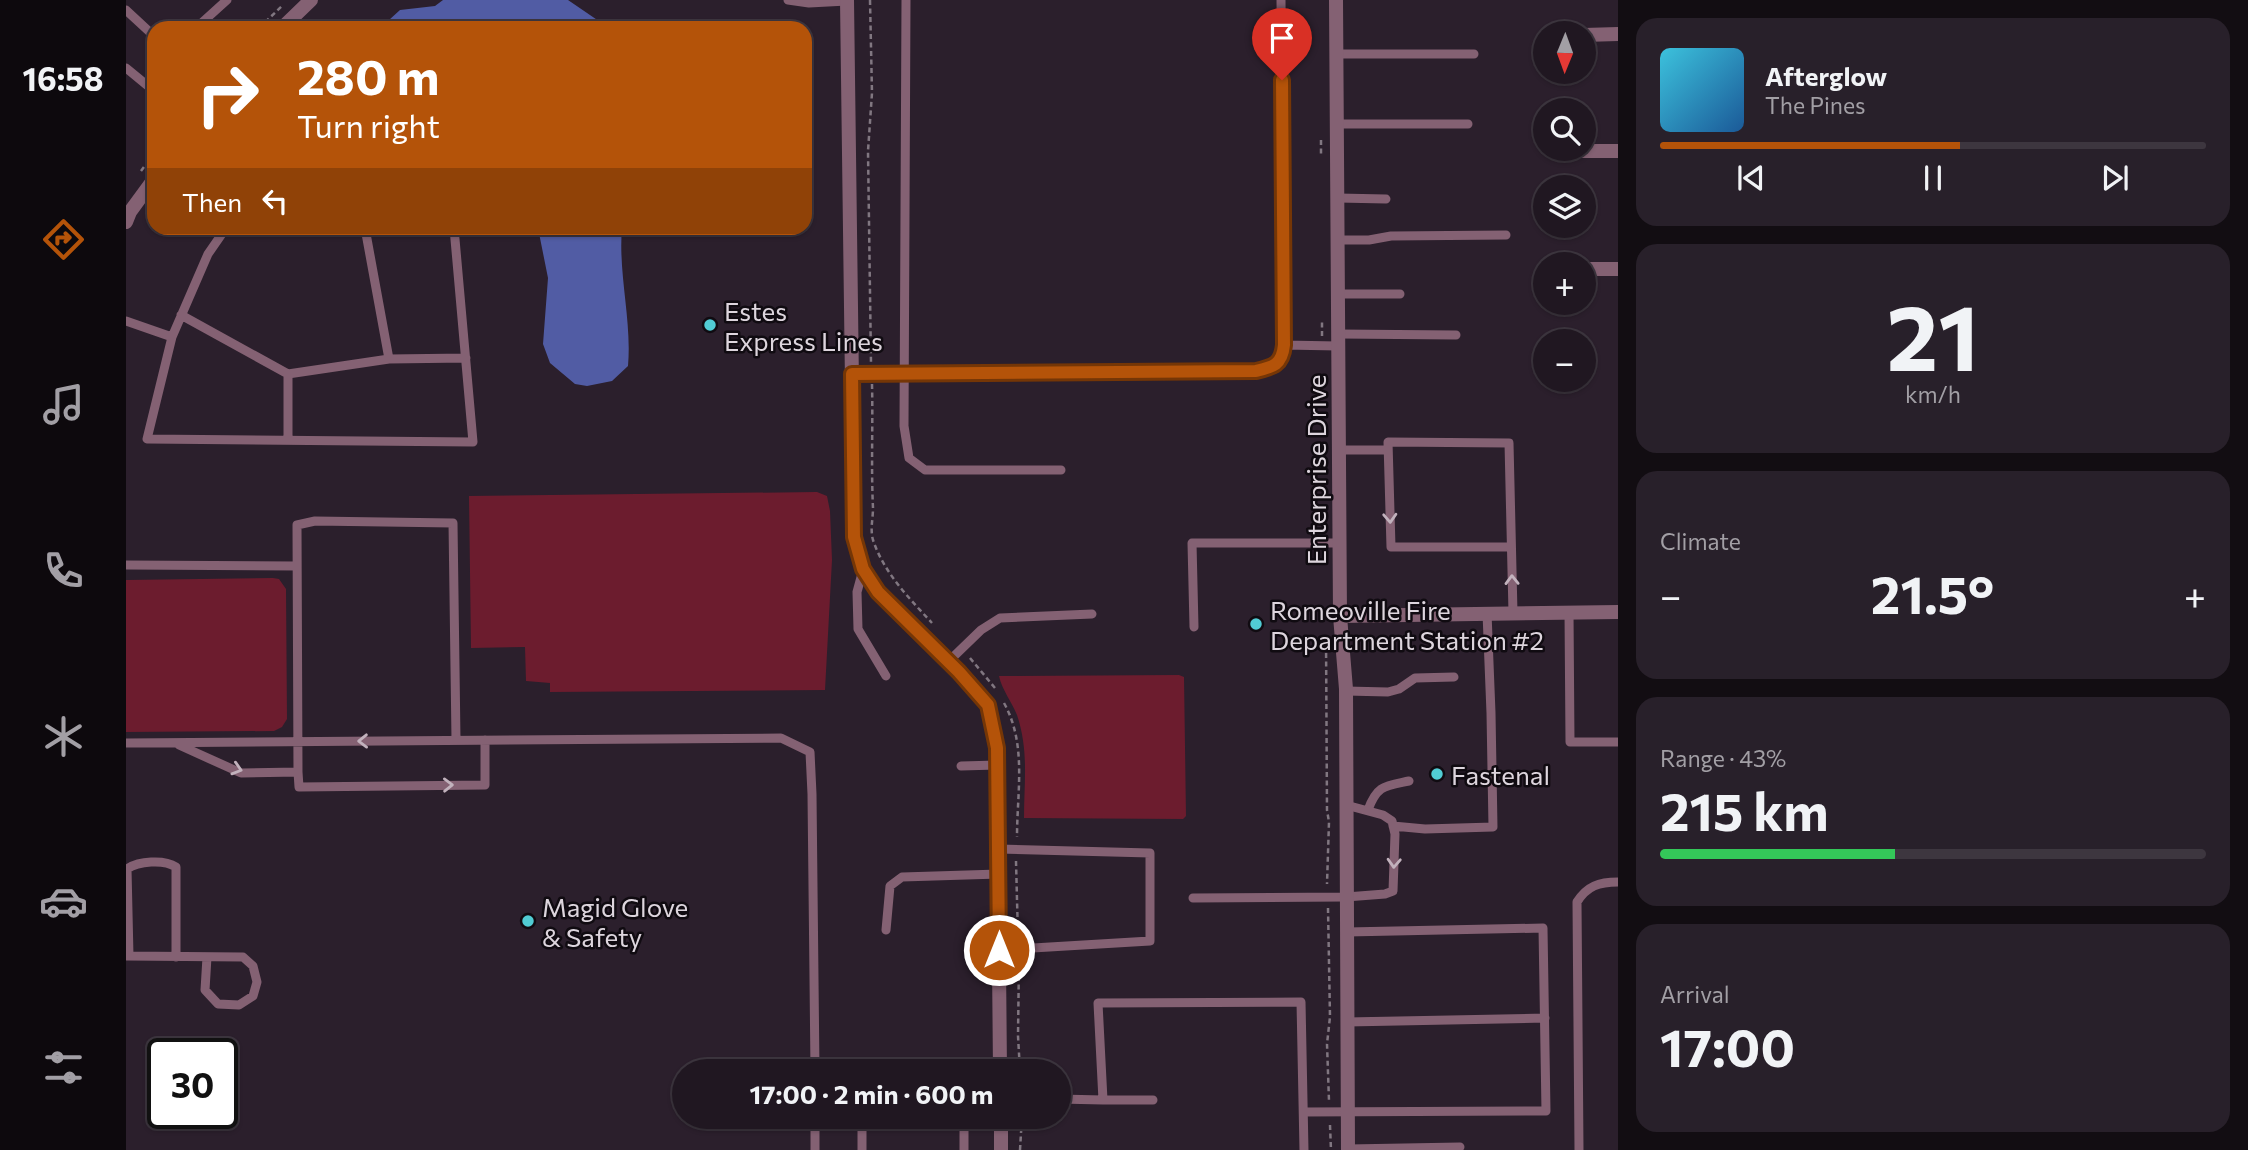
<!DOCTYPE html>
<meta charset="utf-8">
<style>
:root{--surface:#201721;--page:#28202a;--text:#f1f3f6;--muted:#a29fa5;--line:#3d363f;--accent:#b45309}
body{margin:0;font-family:Commissioner,sans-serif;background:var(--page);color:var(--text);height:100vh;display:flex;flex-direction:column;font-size:26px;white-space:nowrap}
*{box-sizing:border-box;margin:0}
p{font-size:23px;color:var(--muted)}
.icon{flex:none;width:38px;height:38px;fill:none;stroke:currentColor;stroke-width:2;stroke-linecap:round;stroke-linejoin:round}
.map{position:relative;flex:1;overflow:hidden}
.details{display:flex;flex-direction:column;gap:18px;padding:18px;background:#120d12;width:630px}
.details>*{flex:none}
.hud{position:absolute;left:21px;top:21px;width:665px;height:214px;border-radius:21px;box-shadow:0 2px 5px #0004,0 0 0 2px var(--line);background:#b45309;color:#fff;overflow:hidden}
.needle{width:46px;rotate:181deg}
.buttons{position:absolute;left:1407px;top:21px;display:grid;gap:14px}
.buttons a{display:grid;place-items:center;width:63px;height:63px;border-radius:50%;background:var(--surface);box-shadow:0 2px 5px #0004,0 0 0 2px var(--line);font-size:35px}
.speed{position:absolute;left:21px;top:1038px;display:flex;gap:14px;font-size:35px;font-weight:700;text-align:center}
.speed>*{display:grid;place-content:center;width:91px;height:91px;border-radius:50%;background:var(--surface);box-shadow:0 2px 5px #0004,0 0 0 2px var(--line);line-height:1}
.speed .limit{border:4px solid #111;border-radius:10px;background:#fff;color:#111}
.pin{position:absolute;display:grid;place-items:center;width:60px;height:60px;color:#fff;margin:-72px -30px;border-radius:50% 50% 50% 0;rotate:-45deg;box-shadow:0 0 7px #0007}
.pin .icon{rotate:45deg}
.me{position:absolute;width:77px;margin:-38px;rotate:0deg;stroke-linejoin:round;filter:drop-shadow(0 0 5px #0008)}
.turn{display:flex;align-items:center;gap:24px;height:147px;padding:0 35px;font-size:32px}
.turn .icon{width:91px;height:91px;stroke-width:2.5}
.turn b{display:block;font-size:49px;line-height:60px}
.then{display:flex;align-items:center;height:66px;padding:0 35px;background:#0003;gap:14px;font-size:26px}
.big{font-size:52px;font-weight:700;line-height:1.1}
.details .tile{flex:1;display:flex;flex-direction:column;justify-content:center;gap:10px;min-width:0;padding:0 24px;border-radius:21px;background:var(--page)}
.details .dial{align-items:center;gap:0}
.dial b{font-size:91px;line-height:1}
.song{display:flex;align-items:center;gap:21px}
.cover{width:84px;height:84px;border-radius:10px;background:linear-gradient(135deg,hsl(190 70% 55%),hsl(210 70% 35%))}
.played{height:7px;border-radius:4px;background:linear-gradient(90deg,var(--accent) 55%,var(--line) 55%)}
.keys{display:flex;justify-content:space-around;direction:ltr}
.heat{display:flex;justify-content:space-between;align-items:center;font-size:38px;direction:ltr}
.charge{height:10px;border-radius:5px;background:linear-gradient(90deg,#34c759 43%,var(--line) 0)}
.trip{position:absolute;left:546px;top:1059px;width:399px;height:70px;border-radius:35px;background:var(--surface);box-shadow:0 2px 5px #0004,0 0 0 2px var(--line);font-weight:700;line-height:70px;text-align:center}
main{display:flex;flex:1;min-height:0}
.tabs{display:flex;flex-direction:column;width:126px;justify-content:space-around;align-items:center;background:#0d090d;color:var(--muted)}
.tabs .icon{width:49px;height:49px}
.tabs .active{color:var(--accent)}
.tabs b{font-size:32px;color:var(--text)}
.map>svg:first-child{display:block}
.green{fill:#6c1c2e}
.water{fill:#515ca4}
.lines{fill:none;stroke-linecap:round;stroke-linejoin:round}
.path{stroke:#817781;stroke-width:2.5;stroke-dasharray:5 3.5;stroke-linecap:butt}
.service{stroke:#846173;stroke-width:9}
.minor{stroke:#846173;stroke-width:14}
.oneway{stroke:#c2b2bd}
.route-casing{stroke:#753606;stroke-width:18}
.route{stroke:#b45309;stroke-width:12}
.poi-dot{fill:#51ccd4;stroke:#100b11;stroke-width:2.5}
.labels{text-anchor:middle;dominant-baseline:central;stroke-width:5;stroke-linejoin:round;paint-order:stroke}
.poi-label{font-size:26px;fill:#ddd5dd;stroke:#100b11;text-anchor:start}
.street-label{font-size:26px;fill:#ddd5dd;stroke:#100b11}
</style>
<main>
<nav class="tabs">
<b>16:58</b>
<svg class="icon active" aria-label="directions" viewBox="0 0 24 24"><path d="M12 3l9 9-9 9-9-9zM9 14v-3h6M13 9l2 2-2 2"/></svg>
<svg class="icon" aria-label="music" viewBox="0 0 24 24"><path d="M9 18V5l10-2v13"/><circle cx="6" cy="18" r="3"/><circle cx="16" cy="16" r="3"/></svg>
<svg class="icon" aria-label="phone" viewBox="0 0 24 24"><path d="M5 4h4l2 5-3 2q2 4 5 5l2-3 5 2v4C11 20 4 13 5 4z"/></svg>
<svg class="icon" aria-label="climate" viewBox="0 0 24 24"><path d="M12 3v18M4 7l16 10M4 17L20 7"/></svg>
<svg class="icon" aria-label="car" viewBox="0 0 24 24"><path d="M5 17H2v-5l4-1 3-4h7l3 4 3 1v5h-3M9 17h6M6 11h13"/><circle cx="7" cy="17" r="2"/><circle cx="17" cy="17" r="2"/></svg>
<svg class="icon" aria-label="filters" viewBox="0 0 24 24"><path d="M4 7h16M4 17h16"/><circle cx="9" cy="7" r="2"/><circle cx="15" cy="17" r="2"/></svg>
</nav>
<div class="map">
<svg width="1492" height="1150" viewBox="0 0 1492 1150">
<rect width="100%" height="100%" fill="#2b1f2c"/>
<path class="green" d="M691,492L701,496L704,511L706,560L699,690L424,692V683L400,681L399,647L345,648L343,496Z
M147,578L153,579L160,589L161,719L156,727L148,731L0,732V580Z
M1053,675L1058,677L1060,816L1057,819L898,818C898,782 903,751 891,715C886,702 876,690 873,676Z"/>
<path class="water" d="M317,0H442L483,28H264L263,20L274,10L309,6Z
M412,228H496C492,274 506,320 502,366L486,381L461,386L449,384L424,363L417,344L422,278Z"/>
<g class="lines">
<path class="path" d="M744,0L746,93L742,151L745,363
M133,28L156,6
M1195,140V154
M15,171L28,153
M1196,336V322
M746,384C747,425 745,467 747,508C747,519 744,529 747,540C758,573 783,598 806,623
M1200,636L1201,810L1203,822L1201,884
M844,658L869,688
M878,703C901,744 891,792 891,837
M890,861L892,938
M1202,908L1204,1017L1201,1044L1203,1101
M893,959L892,1036L894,1071
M1204,1125L1205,1150
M894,1150L896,1116"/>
<path class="service" d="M662,0L683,3L721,1
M780,0L778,426L783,458L799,470H935
M1155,0L1158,345
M0,10L28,36
M70,28L101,0
M1211,54H1348
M0,68L28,91
M1211,124H1342
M1212,198L1260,199
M1212,240H1243L1265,236L1380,235
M1212,294H1274
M55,315L162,374L263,359L239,228
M0,321L46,337L82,254L100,228
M1213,334L1330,335
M46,337L21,439L347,442L328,228
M263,359L340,358
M726,374L1130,371C1147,367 1157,365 1158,345L1212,346
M162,440V374
M1213,450H1261
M1385,547H1265L1262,442L1383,443L1387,613
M0,565L171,566
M737,570L731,592L732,629L760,676
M1443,612L1444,742H1492
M1068,627L1066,543H1214
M823,661L855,630L874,618L966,614
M1220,691L1262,692L1273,689L1289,678L1328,677
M0,743L655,738L684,752L686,794L689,1071
M53,745L115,773L172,772L173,787L359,785V740
M835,766L871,765
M172,772L171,525L189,521L327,523L330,740
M1242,810C1251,785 1259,786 1283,781
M1267,826L1299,829L1367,827L1365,713L1361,613
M873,849L1024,853V941L873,950
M1067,898L1220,897L1259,894L1267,891L1269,834L1266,821L1257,815L1220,805
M760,930L764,886L776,877L873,874
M0,956L117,957L127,966L131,982L127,996L113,1005L92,1004L79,990L81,957
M3,956L1,869C12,861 38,859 50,867V957
M1221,1022L1419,1018
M933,1099L977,1100L972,1003L1175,1002L1178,1150
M977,1100H1027
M1178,1112L1420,1111L1417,928L1221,932
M689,1116V1150
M1222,1149L1334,1147
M736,1150V1122H838
M838,1150V1122H875
M1453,1150L1451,902C1461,886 1473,882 1492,882"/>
<path class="minor" d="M721,0L728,537L737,569L752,592L844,682L862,705L871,748L874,1071
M1210,0L1214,616L1220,689L1222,1150
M156,28L185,0
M1458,35L1492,34
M1429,151H1492
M0,222L4,212L28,179
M1458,269H1492
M1214,616L1492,612
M875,1150V1116"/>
</g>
<defs><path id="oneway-chevron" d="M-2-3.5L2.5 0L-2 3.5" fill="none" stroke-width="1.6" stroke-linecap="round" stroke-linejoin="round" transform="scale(1.75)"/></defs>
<g class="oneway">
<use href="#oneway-chevron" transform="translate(1264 518) rotate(87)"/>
<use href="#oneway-chevron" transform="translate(1386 580) rotate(-91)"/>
<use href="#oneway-chevron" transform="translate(237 741) rotate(179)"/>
<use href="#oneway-chevron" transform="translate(111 769) rotate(17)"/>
<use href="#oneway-chevron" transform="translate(322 785) rotate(-1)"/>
<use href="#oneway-chevron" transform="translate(1268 863) rotate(93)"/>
</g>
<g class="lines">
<defs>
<path id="route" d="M873,950L871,748L862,705L833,672L752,592L737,569L728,537L726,374L1130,371C1147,367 1156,365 1158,345L1156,80"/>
</defs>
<use href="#route" class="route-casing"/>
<use href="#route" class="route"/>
</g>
<g class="poi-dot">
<circle cx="584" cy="325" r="7"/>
<circle cx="1130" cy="624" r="7"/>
<circle cx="1311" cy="774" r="7"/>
<circle cx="402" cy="921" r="7"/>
</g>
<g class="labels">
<g class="poi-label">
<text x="598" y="310">Estes<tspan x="598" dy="30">Express Lines</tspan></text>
<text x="1144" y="609">Romeoville Fire<tspan x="1144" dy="30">Department Station #2</tspan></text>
<text x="1325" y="774">Fastenal</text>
<text x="416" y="906">Magid Glove<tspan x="416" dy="30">&amp; Safety</tspan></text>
</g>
<g class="street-label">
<text transform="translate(1189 470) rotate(-90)">Enterprise Drive</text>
</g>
</g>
</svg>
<div class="buttons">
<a><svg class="needle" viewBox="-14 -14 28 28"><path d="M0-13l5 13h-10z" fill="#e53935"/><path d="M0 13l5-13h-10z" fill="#a29fa5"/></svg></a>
<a><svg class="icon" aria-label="search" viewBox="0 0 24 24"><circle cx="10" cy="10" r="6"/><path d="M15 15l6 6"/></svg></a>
<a><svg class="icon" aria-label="layers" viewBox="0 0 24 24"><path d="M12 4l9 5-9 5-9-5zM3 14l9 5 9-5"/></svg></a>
<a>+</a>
<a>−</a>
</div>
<div class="speed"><div class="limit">30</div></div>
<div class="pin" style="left:1156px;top:80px;background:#d93025"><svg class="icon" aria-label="arrive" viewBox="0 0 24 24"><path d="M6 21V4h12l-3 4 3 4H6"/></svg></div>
<svg class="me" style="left:873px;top:950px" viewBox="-20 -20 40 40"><circle r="17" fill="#b45309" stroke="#fff" stroke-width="3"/><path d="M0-11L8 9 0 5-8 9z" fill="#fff"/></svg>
<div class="trip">17:00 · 2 min · 600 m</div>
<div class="hud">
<div class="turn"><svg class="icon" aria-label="right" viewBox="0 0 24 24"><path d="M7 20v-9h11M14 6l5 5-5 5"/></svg><div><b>280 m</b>Turn right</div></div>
<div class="then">Then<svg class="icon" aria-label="left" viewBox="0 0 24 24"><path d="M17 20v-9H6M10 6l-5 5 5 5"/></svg></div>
</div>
</div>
<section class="details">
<div class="tile">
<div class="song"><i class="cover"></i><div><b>Afterglow</b><p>The Pines</p></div></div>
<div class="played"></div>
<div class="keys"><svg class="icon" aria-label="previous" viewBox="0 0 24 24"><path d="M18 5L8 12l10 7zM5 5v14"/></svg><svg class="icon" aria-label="pause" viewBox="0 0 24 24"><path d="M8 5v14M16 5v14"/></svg><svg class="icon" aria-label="next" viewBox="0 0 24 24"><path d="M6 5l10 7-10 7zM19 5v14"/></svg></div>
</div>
<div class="tile dial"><b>21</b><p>km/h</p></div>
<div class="tile"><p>Climate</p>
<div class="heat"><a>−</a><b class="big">21.5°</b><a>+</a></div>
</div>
<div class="tile"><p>Range · 43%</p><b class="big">215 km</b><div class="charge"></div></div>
<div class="tile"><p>Arrival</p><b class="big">17:00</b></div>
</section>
</main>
